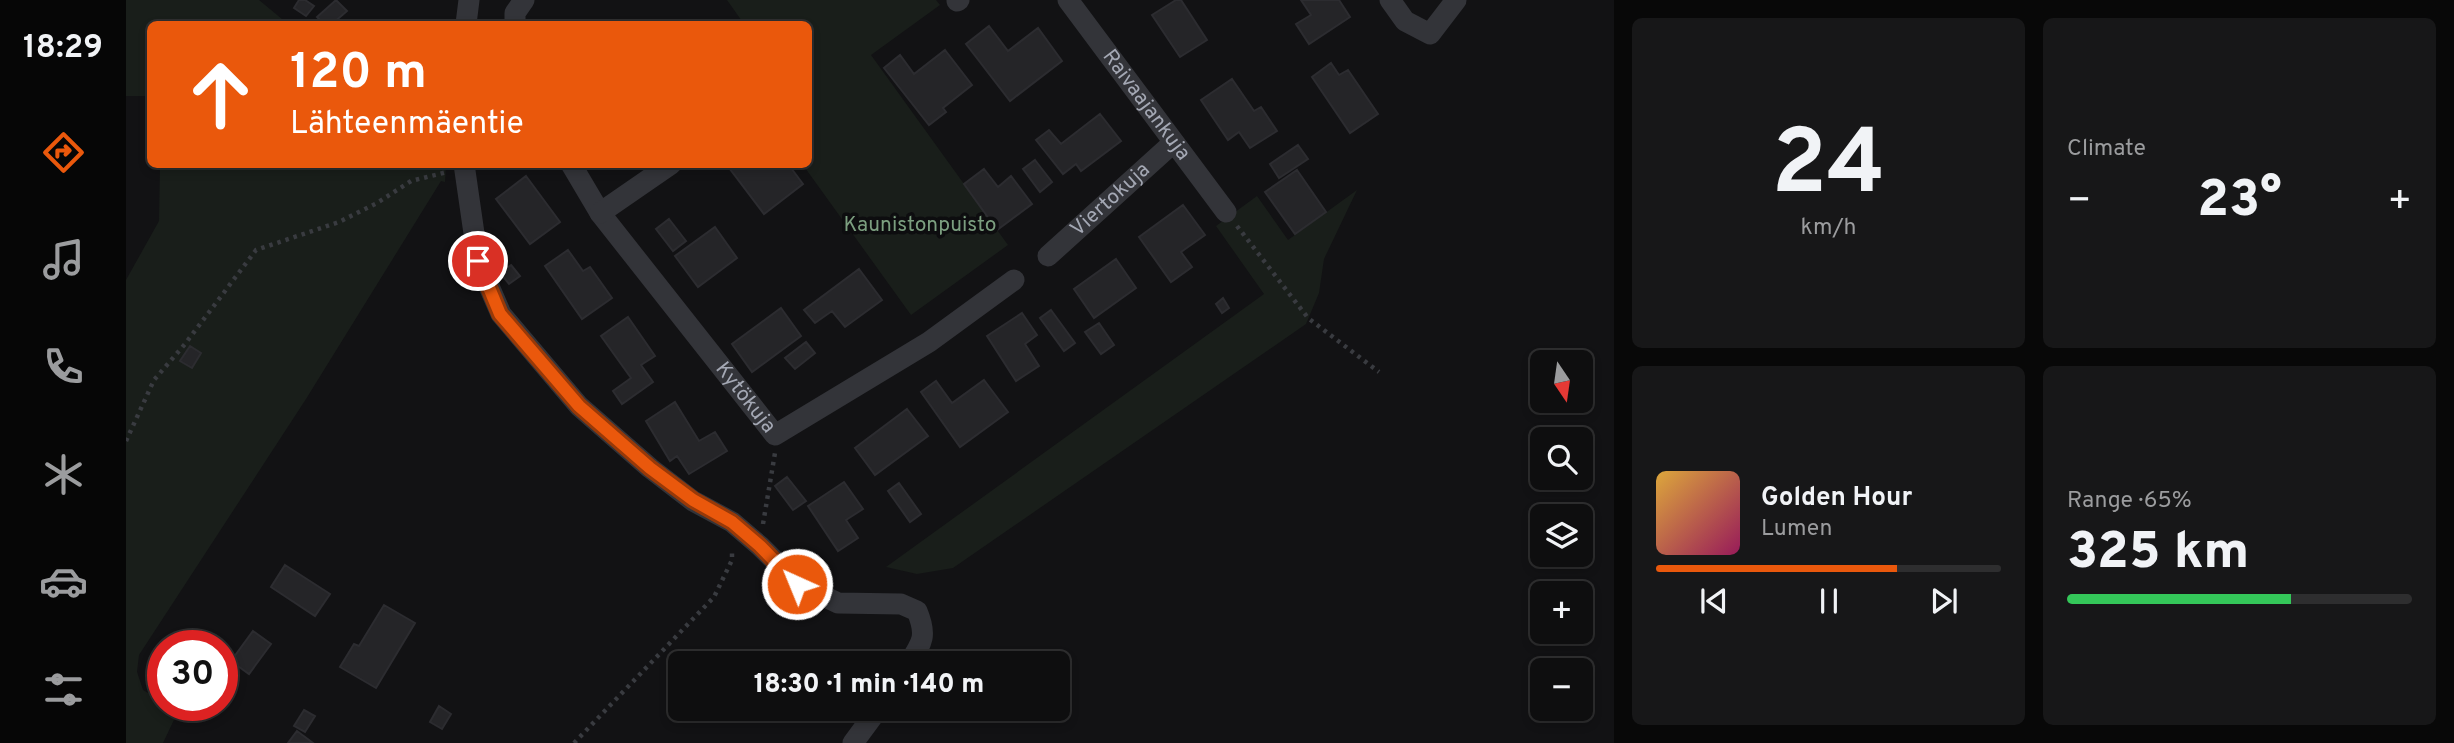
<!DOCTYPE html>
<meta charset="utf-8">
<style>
:root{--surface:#0e0e0f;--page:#171718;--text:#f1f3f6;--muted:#9b9c9e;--line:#2e2e2f;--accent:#ea580c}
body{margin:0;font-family:Overpass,sans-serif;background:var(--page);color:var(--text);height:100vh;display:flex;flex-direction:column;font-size:26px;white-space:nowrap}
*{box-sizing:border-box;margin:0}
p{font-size:23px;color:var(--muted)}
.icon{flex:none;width:38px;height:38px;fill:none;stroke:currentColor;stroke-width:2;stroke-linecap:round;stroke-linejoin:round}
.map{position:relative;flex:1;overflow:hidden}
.sheet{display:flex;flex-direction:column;gap:18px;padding:18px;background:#080808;width:840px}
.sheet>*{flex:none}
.banner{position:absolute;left:21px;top:21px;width:665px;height:147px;border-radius:10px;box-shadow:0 4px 10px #0003,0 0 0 2px var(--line);background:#ea580c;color:#fff;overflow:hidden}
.needle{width:46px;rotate:167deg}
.buttons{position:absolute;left:1404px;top:350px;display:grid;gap:14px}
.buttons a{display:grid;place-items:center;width:63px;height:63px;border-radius:10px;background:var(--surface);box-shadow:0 4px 10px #0003,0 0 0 2px var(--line);font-size:35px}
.speed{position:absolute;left:21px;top:630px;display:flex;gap:14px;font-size:35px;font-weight:700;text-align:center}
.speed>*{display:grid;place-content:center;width:91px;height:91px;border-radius:50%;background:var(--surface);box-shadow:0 4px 10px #0003,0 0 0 2px var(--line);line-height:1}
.speed .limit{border:10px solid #d22;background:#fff;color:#111}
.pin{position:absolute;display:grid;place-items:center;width:60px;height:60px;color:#fff;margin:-30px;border:4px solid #fff;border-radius:50%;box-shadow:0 2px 7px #0007}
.me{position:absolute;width:77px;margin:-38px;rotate:316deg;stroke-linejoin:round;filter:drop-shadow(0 0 5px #0008)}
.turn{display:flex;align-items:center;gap:24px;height:147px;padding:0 28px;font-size:32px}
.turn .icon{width:91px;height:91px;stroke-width:2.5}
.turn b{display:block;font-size:49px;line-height:60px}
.big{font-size:52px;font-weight:800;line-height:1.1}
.sheet .card{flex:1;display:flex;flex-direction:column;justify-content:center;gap:10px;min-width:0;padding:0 24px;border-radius:10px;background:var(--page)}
.sheet .dial{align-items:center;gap:0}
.dial b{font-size:91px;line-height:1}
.song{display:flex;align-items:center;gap:21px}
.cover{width:84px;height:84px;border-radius:10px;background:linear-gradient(135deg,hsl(40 70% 55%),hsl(330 70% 35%))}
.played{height:7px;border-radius:4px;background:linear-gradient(90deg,var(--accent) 70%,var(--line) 70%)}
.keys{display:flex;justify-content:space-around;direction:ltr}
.heat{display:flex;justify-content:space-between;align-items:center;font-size:38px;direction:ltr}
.charge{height:10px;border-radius:5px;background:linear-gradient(90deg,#34c759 65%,var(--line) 0)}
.sheet .tiles{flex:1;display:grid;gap:18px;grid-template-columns:repeat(2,1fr)}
.trip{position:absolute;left:542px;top:651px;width:402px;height:70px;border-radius:10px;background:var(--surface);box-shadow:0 4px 10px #0003,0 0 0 2px var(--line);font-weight:800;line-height:70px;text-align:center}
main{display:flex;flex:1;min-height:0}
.dock{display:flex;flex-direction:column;width:126px;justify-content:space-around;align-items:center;background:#060606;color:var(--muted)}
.dock .icon{width:49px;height:49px}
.dock .on{color:var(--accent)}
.dock b{font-size:32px;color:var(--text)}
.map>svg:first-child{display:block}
.green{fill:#191e1a}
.building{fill:#252528;stroke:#2c2c30;stroke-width:2}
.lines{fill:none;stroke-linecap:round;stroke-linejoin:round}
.path{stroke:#393b40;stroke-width:4.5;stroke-dasharray:3.5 5;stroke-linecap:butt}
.street{stroke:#333439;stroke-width:21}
.route-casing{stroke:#983908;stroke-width:18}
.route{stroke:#ea580c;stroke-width:12}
.labels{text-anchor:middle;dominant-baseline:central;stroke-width:7;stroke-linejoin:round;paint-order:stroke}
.street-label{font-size:21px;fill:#a4a8b4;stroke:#0d0d0f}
.park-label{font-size:21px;fill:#7b9e7f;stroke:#0d0d0f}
</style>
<main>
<nav class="dock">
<b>18:29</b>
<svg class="icon on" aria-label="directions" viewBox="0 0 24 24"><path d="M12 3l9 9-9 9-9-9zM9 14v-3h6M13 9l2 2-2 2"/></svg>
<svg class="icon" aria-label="music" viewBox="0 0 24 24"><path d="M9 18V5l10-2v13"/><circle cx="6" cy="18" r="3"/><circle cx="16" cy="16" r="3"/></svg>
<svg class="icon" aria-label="phone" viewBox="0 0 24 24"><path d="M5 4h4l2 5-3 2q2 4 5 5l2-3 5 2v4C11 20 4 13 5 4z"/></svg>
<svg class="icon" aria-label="climate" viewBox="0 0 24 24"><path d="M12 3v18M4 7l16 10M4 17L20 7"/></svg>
<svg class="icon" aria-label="car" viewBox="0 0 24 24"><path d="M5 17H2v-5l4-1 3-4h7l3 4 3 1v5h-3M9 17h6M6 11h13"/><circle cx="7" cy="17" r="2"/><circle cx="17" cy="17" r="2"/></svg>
<svg class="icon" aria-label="filters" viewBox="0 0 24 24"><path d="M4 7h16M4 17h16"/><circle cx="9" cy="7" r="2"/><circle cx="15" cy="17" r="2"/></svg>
</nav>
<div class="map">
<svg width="1488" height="743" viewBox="0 0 1488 743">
<rect width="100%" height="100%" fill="#121214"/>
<path class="green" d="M0,0H133L162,24H24V96H0Z
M601,0H810L814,5L745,55L882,245L785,315L677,165L682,164V24H618Z
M34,165H320L319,182L315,181L180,399L13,655L11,672L17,690L37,702V705H55L37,743H0V280L33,221Z
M1231,190L1198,259L1193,293L1180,324L827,568L791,574L760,567L1138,294L1090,226L1131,196L1162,240Z"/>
<path class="building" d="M173,0H179L188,6L180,16L168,8Z
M210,0L221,11L206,24H198L191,17Z
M1050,0H1055L1081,40L1054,57L1026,15Z
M1175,0H1213L1224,17L1183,44L1170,24L1185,15Z
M863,26L882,51L912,28L936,61L884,101L840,44Z
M819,50L846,85L817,108L820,112L803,125L758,68L774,55L788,74Z
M1205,63L1213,75L1222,70L1252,114L1224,133L1186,77Z
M1106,79L1128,111L1135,107L1151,131L1124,148L1113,132L1102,140L1075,100Z
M974,114L995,141L955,171L950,164L937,174L910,140L923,130L935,144Z
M1172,145L1182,159L1153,178L1144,164Z
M909,160L926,182L914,192L897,169Z
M609,164H662L677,184L638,214L604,169Z
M858,169L872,187L885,176L906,204L871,230L838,184Z
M1171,170L1200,212L1169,234L1139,192Z
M400,176L434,222L404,244L370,199Z
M1057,205L1079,235L1055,252L1066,267L1045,282L1013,237Z
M543,219L560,241L547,251L530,229Z
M589,227L611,258L572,287L549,256Z
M442,250L457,271L464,267L486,298L456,319L419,266Z
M990,259L1010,288L968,318L948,289Z
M385,265L394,276L383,284L374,273Z
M733,269L756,300L719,327L706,311L689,323L678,310Z
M1097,298L1103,308L1096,313L1090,304Z
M655,308L675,336L626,372L606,344Z
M925,310L949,343L938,351L914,318Z
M896,313L911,335L899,344L913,366L890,381L861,336Z
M502,317L529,356L515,365L527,382L496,404L487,391L505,378L475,336Z
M973,323L988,345L975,354L959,332Z
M680,342L689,353L669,369L659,358Z
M64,346L75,353L66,368L54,361Z
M858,380L882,412L834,447L795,392L810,381L826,403Z
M549,402L573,441L589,432L601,451L563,474L551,456L544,461L520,421Z
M781,409L802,436L749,475L729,448Z
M661,477L680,501L667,510L649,486Z
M718,482L737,509L720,520L732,538L712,551L682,506Z
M773,483L795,514L784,522L762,491Z
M159,565L204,594L189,616L145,587Z
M258,605L289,623L250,688L214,667L228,644L233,646Z
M127,631L145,644L123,674L105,661Z
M313,706L325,714L316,729L304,722Z
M178,710L189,716L179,732L168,726Z
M171,731L187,743H162Z"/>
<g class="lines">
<path class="path" d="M1111,226L1182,318L1253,372
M0,441L28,380L59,344L130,250L213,222L251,203L285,181L321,172
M637,524L649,453
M448,743L588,597L606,560V549"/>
<g class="street">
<path id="s1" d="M942,0L1100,212"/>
<path d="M1264,0L1279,21L1304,34L1330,0"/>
<path d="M831,1L833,0"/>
<path d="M340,24L343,0"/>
<path d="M389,24V13L398,0"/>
<path d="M338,164L352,261L375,314L453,406L524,468L567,501L606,522L634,546L672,584L712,603L775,604L791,611C801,635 797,642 783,663"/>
<path id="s2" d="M445,164L474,213L649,435L803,342L888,280"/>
<path d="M474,213L545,164"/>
<path id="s3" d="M922,256L1047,143"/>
<path d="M727,743L752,709"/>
</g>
</g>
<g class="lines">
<defs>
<path id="route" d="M352,261L374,314L453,406L524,468L567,500L606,522L634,546L671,584"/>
</defs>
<use href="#route" class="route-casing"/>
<use href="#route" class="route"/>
</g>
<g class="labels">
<g class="street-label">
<text stroke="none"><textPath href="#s1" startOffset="131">Raivaajankuja</textPath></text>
<text stroke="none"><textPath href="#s3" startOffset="84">Viertokuja</textPath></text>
<text stroke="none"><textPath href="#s2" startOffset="292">Kytökuja</textPath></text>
</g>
<g class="park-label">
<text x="794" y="225">Kaunistonpuisto</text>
</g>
</g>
</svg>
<div class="buttons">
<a><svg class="needle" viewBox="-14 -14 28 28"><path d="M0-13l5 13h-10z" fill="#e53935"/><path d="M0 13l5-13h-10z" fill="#9b9c9e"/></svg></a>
<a><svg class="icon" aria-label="search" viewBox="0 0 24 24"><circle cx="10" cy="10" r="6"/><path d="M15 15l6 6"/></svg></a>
<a><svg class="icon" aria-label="layers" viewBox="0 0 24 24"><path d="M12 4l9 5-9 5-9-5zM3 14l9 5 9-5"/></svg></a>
<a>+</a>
<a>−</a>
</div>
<div class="speed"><div class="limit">30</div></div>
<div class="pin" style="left:352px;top:261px;background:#d93025"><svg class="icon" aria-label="arrive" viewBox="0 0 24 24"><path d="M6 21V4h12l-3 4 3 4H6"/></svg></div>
<svg class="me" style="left:671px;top:584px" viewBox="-20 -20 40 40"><circle r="17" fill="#ea580c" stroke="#fff" stroke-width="3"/><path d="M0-11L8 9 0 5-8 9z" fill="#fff"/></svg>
<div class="trip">18:30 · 1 min · 140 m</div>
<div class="banner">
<div class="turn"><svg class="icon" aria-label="ahead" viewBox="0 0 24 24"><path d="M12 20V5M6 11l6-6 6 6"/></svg><div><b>120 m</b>Lähteenmäentie</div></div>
</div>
</div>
<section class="sheet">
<div class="tiles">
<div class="card dial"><b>24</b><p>km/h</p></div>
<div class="card"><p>Climate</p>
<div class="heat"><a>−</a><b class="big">23°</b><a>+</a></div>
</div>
<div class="card">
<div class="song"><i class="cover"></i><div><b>Golden Hour</b><p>Lumen</p></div></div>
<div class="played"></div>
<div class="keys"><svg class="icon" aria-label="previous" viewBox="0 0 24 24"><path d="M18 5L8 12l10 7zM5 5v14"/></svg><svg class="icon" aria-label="pause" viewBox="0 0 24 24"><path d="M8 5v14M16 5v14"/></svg><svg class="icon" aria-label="next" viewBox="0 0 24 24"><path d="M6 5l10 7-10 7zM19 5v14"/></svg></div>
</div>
<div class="card"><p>Range · 65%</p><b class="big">325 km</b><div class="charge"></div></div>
</div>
</section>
</main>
